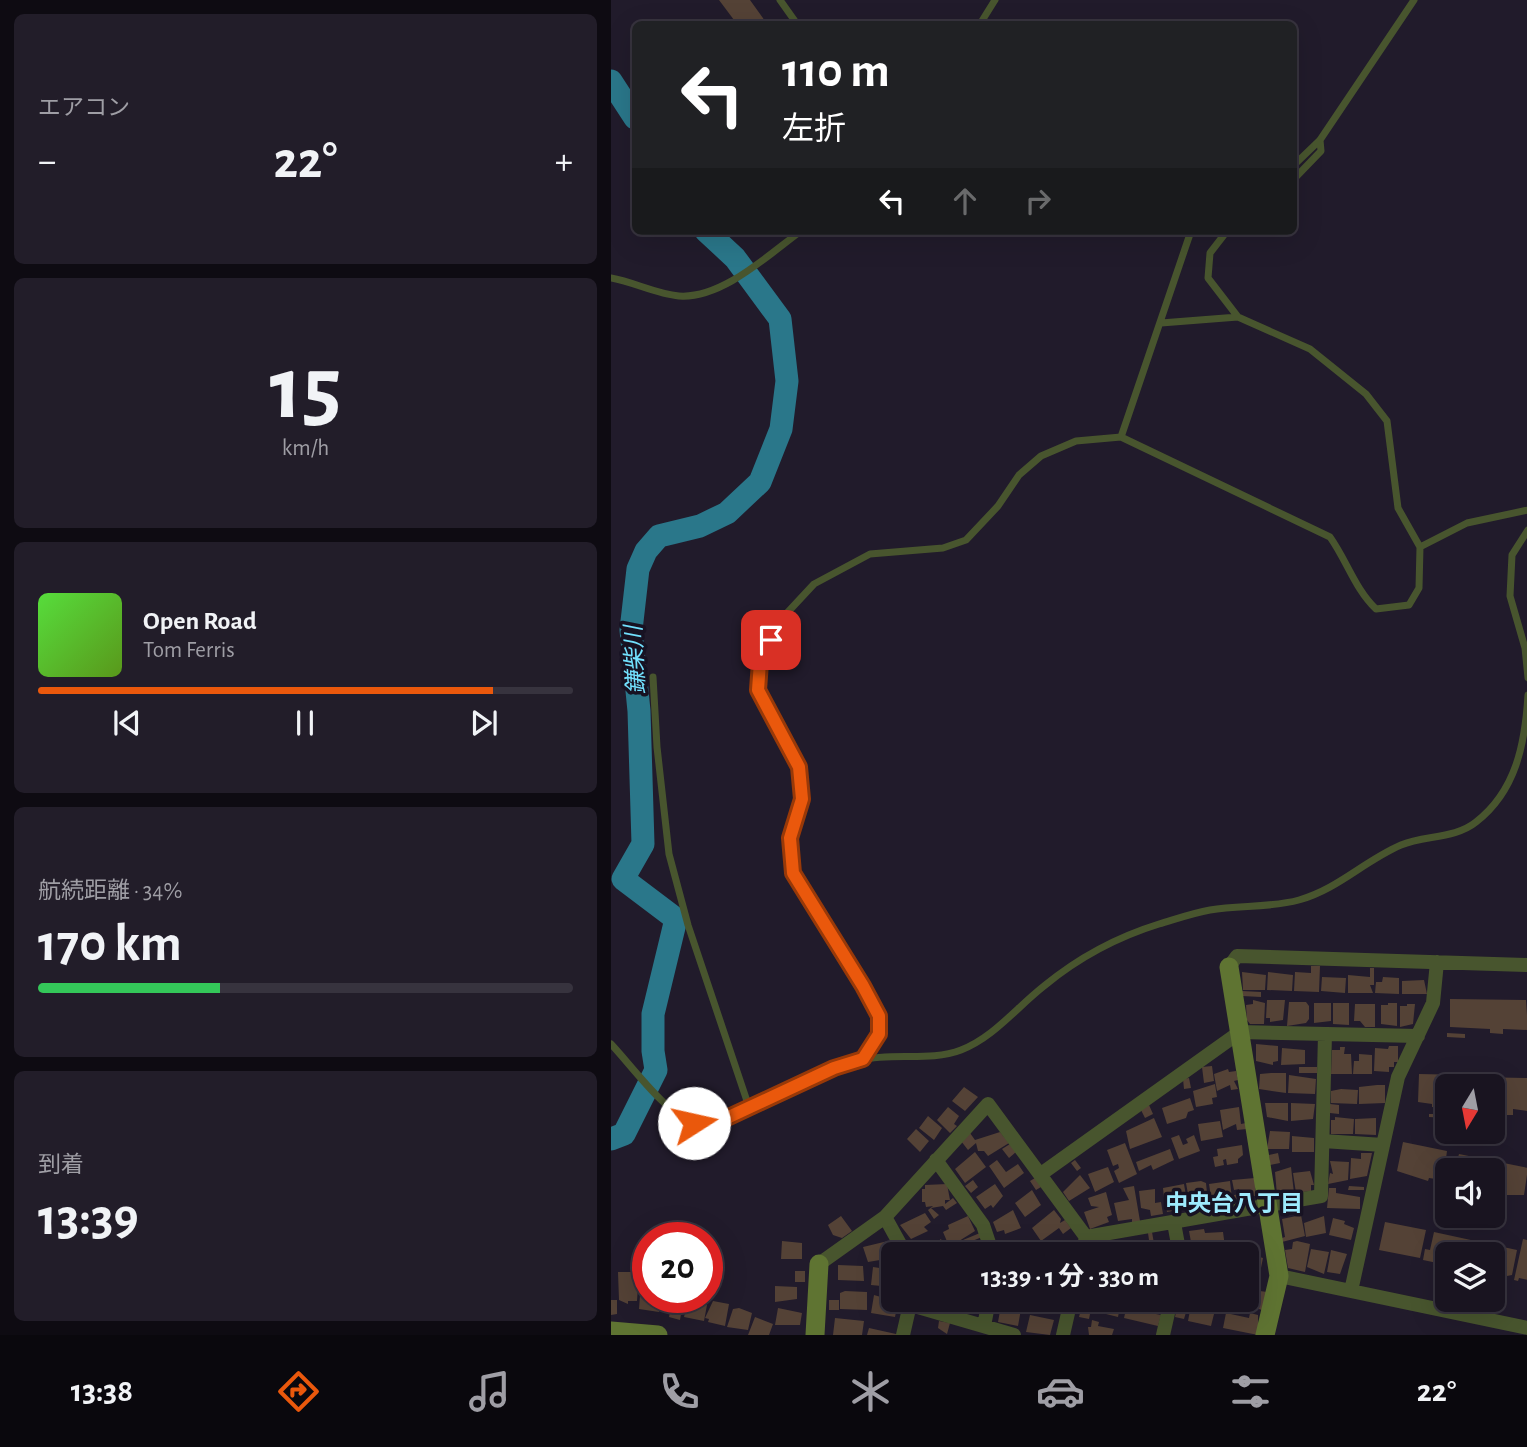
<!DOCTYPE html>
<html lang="ja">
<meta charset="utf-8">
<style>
:root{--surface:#191420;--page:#221d29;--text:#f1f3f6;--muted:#9f9ea5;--line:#37333e;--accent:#ea580c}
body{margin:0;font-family:"Alegreya Sans","Noto Sans JP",sans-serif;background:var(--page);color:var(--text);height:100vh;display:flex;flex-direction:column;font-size:26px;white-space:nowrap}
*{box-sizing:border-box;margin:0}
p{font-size:23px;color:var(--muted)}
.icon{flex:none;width:38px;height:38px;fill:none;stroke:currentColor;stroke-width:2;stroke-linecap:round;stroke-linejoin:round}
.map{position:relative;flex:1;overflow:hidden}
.drawer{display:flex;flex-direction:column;gap:14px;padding:14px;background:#0e0b12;width:611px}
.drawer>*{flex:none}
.guide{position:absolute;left:21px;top:21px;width:665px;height:214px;border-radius:10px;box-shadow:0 7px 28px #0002,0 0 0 2px var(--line);background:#202124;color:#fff;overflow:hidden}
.needle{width:46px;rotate:190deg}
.fabs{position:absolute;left:824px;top:1074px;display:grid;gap:14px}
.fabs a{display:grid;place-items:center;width:70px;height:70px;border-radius:10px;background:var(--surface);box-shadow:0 7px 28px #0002,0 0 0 2px var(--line);font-size:35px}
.speed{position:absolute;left:21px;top:1222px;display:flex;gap:14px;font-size:35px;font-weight:700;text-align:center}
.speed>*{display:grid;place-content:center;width:91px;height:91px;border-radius:50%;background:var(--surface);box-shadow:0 7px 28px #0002,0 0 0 2px var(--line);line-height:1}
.speed .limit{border:10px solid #d22;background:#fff;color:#111}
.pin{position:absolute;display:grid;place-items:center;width:60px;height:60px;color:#fff;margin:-30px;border-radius:14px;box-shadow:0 4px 10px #0006}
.me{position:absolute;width:77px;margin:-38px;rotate:80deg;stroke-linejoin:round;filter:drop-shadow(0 0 5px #0008)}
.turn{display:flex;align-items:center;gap:24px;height:147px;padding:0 35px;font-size:32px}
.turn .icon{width:91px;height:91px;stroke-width:2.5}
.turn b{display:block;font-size:49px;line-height:60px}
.lanes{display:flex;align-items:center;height:66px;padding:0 35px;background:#0003;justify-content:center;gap:35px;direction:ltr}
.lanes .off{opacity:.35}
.big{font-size:52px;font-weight:700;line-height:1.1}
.drawer .widget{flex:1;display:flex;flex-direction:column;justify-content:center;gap:10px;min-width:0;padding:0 24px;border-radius:10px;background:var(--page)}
.drawer .dial{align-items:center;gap:0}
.dial b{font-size:91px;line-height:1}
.song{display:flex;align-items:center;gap:21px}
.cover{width:84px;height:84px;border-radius:10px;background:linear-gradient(135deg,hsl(110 70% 55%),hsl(90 70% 35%))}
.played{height:7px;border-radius:4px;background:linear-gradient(90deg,var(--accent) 85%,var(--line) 85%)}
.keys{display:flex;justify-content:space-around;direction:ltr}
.heat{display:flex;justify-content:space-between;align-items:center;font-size:38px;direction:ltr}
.charge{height:10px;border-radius:5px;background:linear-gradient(90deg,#34c759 34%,var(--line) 0)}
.trip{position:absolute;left:270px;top:1242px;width:378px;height:70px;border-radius:10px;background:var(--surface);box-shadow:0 7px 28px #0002,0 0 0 2px var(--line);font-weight:700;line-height:70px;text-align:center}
.tabs{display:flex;height:112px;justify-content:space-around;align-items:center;background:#0a080d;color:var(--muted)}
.tabs .icon{width:49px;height:49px}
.tabs .selected{color:var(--accent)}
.tabs b{font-size:32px;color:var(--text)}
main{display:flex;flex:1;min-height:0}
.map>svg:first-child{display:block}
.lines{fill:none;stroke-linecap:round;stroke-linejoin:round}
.river{stroke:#2a778a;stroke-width:23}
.building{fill:#544236}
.lane{stroke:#48552e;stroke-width:7}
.street{stroke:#48552e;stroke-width:14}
.secondary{stroke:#5f7432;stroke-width:19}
.route-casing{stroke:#983908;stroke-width:18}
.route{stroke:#ea580c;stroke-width:12}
.labels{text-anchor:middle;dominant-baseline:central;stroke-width:7;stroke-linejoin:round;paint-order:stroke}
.water-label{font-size:23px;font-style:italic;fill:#72e1fe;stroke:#171222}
.neighbourhood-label{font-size:23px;font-weight:bold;fill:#9deafd;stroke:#171222}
</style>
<main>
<section class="drawer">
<div class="widget"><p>エアコン</p>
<div class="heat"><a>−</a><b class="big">22°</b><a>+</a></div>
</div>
<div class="widget dial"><b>15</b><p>km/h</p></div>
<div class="widget">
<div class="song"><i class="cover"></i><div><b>Open Road</b><p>Tom Ferris</p></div></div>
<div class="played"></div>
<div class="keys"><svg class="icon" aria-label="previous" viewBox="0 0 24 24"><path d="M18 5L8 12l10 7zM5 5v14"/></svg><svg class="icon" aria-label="pause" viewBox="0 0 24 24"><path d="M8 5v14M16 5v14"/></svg><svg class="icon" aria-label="next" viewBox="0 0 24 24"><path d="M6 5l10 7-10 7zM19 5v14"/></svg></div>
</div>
<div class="widget"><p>航続距離 · 34%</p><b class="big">170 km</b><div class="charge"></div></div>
<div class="widget"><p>到着</p><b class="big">13:39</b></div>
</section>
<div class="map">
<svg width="917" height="1335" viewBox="0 0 917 1335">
<rect width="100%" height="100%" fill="#211b2b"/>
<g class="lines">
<path class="river" d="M0,81L24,118
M0,1139L13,1134L45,1070L42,1051V1014L65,919L12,879L32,844L28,711L20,630L27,569L35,551L48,536L89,526L116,513L149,482L170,429L176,381L169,319L124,258L95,231"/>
</g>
<path class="building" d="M108,0H139L154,21L148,24H126Z
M700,966H709L708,992L683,991L684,972L700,973Z
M759,968H763V985H759L762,993H737V975L759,977Z
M631,972L655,975L654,990H632Z
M657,972L682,975L681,991L656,990Z
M711,977L735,978L734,993L710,991Z
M772,977L788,978V994L764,993L765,982H771Z
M813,980L816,994H791V981Z
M631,991L650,992V997L631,996Z
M839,999L915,1000L917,1030L892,1029V1034L879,1033V1029L839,1027Z
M642,1000L654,1003L653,1024H639L636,1020L635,1005L642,1004Z
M656,1000H674L672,1020L659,1022V1018H655Z
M678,1002H695L698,1006V1019L695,1023L676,1026Z
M703,1003H720V1021L703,1023Z
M722,1003H738V1025L722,1024Z
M777,1003H786V1026L770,1024V1005H777Z
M744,1004H764V1027H754L749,1021H743Z
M796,1004H804L802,1024L789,1027V1006H796Z
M836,1033L854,1034V1038L836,1037Z
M645,1044L667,1046V1061L662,1062V1065L645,1061Z
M778,1046H787V1062H783V1067H778V1072L763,1071L764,1048L777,1049Z
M729,1047H734L733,1054H740L741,1074H720L721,1050H729Z
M671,1048L694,1050V1064L670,1065Z
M748,1054L761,1055V1074H742L743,1061H748Z
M601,1066L603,1081L593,1083L591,1067Z
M688,1067H706V1073H688Z
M617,1069L618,1072L625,1071L627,1080L623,1081L627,1089L620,1090L619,1085L606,1091L603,1074Z
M660,1073H675V1093L648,1089L649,1074Z
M808,1074L854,1075V1087H836V1108L821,1107V1104L807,1102Z
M678,1075L705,1079L704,1094L677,1093Z
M863,1077L917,1078L916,1111L902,1109V1115H890V1109H882V1087H863Z
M578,1078L580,1088L573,1089L572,1079Z
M604,1084L606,1097L601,1098L602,1104L585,1107L582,1091Z
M766,1085H774V1103L748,1104V1087Z
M353,1087L367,1097L354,1111L341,1101Z
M730,1089L747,1090L746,1104L720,1103V1091Z
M579,1098L583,1110L577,1112L575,1118L556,1124L551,1108Z
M654,1103H677V1121L656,1117Z
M680,1103L704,1104L702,1119L680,1121Z
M719,1104L728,1105V1114L719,1113Z
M538,1105L542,1114L534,1118L529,1108Z
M337,1107L348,1116L343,1124L346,1126L339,1133L326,1120Z
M628,1107L630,1124L635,1123L636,1129L626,1130L625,1124L612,1130L609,1110Z
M818,1114H836V1118L818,1117Z
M317,1116L331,1128L323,1140L308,1128Z
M724,1117L743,1119L742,1134H720V1120H724Z
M543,1118L551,1137L519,1149L515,1131Z
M765,1118V1135L744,1134V1119Z
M609,1121L612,1137L590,1141L587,1124Z
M305,1129L318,1141L309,1152L296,1139Z
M659,1131L679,1132L678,1149H656Z
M389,1132L398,1143L377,1156L373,1151H367L365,1143L357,1150L350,1141L359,1133L364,1140Z
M568,1135L572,1145L577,1143L575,1139L583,1135L589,1151L568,1159L560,1138Z
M681,1136L703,1138V1152H681Z
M792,1142L836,1151L832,1180L818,1178L817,1181L786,1171Z
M514,1143L526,1174L508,1183L503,1171L508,1168L507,1164L502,1166L496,1150Z
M399,1144L405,1152L398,1158L391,1149Z
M631,1145L632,1155L627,1159V1163L616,1165L615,1159L612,1160L613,1165L604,1167L602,1157L607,1156L606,1149Z
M559,1149L563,1160L542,1170L540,1165L528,1171L525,1162Z
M364,1152L375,1167L354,1183L344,1169Z
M667,1153L669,1163L659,1165L658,1155Z
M750,1153H761L756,1176L739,1179L740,1158L750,1159Z
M848,1154L917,1168L913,1195H882V1171H843Z
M386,1160L395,1172L407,1164L413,1173L393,1188L378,1166Z
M464,1160L470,1168L466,1171L460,1163Z
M719,1161L738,1162L737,1180L717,1184L719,1173L722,1174Z
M497,1167L503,1182L484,1192L477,1174Z
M680,1167L683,1193L666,1195L664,1172Z
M699,1171L703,1185H700V1191L685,1193L682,1173Z
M469,1175L479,1188L458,1201L452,1192Z
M424,1178L430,1187L425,1190L419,1181Z
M644,1178V1196L628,1197L629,1203L624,1204L623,1195L629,1194L628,1189L623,1190L621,1180Z
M362,1180L367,1187L360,1193L354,1186Z
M590,1181L595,1183L596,1193L592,1194L591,1203L579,1205L575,1183Z
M619,1181L621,1199L606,1201L605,1196L600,1197L598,1184Z
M336,1184L339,1200H334V1204L342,1198L346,1203L335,1210L332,1206L320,1208L328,1215L323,1219L317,1210L322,1206L315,1207L314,1202H311V1189H314V1185Z
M384,1184L392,1196L382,1208L380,1205L374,1209L365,1197Z
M573,1184L576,1202L566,1203L567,1210L556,1212L554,1202L559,1201L558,1197L553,1198L552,1188Z
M523,1186L529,1221L521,1223V1219L507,1221L503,1203L518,1200L512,1188Z
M738,1186L753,1187V1190H737Z
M718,1188H725V1193L749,1197V1209L716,1208Z
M544,1189V1203L550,1202L552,1214L540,1216L539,1210L530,1208L528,1191Z
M421,1190L430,1205L414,1217L404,1203Z
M495,1192L501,1215L496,1217L498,1222L479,1229L473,1212L488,1207L480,1206L477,1198Z
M603,1198L605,1208L595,1211L593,1200Z
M402,1210L410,1228L394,1234L393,1230L386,1232L382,1222Z
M443,1210L450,1219L449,1223L454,1220L460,1228L452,1234L448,1228L430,1241L421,1228Z
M314,1213L320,1222L313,1227L317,1231L300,1239L289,1225Z
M690,1215L694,1236L671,1242V1238L674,1237L671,1219Z
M230,1216L241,1231L231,1238L222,1235L217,1225Z
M357,1216L364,1231L348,1241L349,1245L338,1246L332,1232L338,1229L337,1225Z
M713,1216L715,1233L695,1237L693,1223Z
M722,1218L734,1221L733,1224L743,1228L740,1240L718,1235Z
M774,1222L815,1230L809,1258L768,1250Z
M593,1229L594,1233L612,1232L615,1254L582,1253L578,1231Z
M541,1232L545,1255H522L519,1243L538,1240L537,1233Z
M823,1232L906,1250L901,1275L896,1276L894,1283L882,1281V1255H836V1265L812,1260L814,1249L819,1250Z
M369,1233L371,1237L354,1244L352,1240Z
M330,1239L337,1255H311L310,1251L327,1246L326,1242Z
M912,1239L916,1240L917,1280L908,1278L907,1281L903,1280Z
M171,1241L191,1243V1259H170Z
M277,1241L281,1258L257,1262L252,1247Z
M686,1241L699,1244L694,1272L677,1268L674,1250L681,1249L682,1242Z
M416,1242L424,1243V1255H401L402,1247Z
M437,1242L459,1249L458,1252L464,1255H428L431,1248L435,1249Z
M389,1247H399V1254H389Z
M700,1249L718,1252L713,1274L696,1267Z
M720,1250L736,1254L729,1274L716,1272Z
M642,1255L652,1258L648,1278L635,1275V1256Z
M227,1265L252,1266L253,1281L227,1280Z
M262,1267L282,1270L281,1287L260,1285Z
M184,1271H194V1282H184Z
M7,1272H28L26,1301H17V1304L8,1300Z
M164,1286L186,1287V1299L164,1302Z
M635,1289L656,1292L651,1310L639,1306L635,1302L634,1305L629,1304L630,1300H635Z
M234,1291L256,1292V1310L229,1309V1293Z
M29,1295L49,1298L48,1312L28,1309Z
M263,1295L287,1302L284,1317L260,1313Z
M57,1297L68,1298L72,1303L69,1320L58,1317L59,1312L49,1311L52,1299Z
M0,1300H6V1314L0,1315Z
M77,1300L96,1305L93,1321L73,1317Z
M218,1300H228V1310H218Z
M313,1300H336L335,1306Z
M338,1300H370L366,1313L362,1314L336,1307Z
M476,1300L510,1301L507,1317L479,1310L480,1307L475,1306Z
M537,1300L550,1301L545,1314L550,1315L547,1326L513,1318L517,1301L534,1305L535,1308Z
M102,1301L118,1304L114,1326L97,1322L98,1319L94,1318Z
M390,1305L410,1309L407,1326L387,1322Z
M580,1305L604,1310L600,1326L577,1321Z
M566,1307L576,1309L573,1319L564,1317Z
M128,1308L141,1313L137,1330L116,1327L122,1309Z
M167,1308L191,1313L189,1325H164Z
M469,1313L479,1314L478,1319L468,1317Z
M615,1313L638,1318L639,1313L647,1315V1335L612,1328Z
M419,1315L443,1320L439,1335L415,1332Z
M144,1317L162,1324L158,1335H137Z
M224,1318L253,1321L251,1335H222Z
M481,1320L488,1322L487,1326L503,1329L501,1335H478L477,1327H480Z
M328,1321L339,1323L336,1334L327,1328Z
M258,1328L285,1334V1335H256Z"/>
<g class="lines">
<path class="lane" d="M169,0L186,24
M369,24L384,0
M682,166L709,140L803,0
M682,180L710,151L709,140
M0,278C23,282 45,294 68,296C111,299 157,255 190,231
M550,323L627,317
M510,437L580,231
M917,530L901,555L899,596L914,648L917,678
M809,547L856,523L917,510
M42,677L46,747L58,854L77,925L138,1107
M0,1044C20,1065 56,1115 83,1123C90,1125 99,1123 105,1123C151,1100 200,1072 250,1060C283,1052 319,1062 350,1050C383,1037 405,1008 433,986C467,958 506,937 548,924C565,919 582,913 599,910C629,905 659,908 688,900C727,889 753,861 790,845C813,835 844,839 865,822C905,791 914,744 917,695
M252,1059L268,1034V1016L182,873L179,838L191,798L188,767L147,690L149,662L176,613L203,584L259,554L332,548L355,540L387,506L408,475L430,456L465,441L510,437L719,537C736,561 744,589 765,609L798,605L808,588L809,547L787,508L776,421L755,394L699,349L627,317L597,278L599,253L616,231"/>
<path class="street" d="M618,967L626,956L917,965
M712,1141L772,1145
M325,1160L372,1225L382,1255
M430,1174L629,1032L807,1036
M274,1217L295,1255
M563,1223L569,1255
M475,1237L710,1196L714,1034
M208,1264L274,1217L377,1104L475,1237L471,1255
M668,1276L917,1328
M740,1291L787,1077L822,1003L826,962
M300,1305L403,1335
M373,1326L378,1300
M292,1335L300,1300
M452,1335L460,1300
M552,1335L560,1300"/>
<path class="secondary" d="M618,967L668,1276L654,1335
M0,1331L47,1335
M204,1335L208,1264"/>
</g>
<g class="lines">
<defs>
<path id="route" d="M83,1123H105L223,1068L252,1059L268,1034V1016L252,986L182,873L179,838L191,799L188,767L147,690L149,662L160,640"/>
</defs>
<use href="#route" class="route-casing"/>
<use href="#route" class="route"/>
</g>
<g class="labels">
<g class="water-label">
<text transform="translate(25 660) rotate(-93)">鎌柴川</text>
</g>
<g class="neighbourhood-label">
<text x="623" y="1204">中央台八丁目</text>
</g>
</g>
</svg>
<div class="fabs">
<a><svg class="needle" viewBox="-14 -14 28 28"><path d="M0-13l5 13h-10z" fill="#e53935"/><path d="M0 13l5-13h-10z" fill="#9f9ea5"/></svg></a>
<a><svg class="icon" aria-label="sound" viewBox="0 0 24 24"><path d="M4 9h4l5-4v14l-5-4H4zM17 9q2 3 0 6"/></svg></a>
<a><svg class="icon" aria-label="layers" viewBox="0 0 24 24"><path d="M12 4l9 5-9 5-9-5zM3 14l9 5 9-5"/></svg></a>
</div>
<div class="speed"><div class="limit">20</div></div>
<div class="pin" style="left:160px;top:640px;background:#d93025"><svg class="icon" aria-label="arrive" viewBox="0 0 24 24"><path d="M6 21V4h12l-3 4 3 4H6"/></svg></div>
<svg class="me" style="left:83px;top:1123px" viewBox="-20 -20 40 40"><circle r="19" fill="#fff"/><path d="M0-13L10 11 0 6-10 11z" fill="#ea580c"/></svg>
<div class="trip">13:39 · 1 分 · 330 m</div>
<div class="guide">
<div class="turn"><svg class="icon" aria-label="left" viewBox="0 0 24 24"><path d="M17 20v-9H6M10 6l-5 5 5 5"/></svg><div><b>110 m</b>左折</div></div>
<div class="lanes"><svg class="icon" aria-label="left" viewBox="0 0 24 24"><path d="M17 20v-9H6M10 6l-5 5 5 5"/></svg><svg class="icon off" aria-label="ahead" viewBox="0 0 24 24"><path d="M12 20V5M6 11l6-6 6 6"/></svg><svg class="icon off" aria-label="right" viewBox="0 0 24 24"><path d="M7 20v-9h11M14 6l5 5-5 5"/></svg></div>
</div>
</div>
</main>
<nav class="tabs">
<b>13:38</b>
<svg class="icon selected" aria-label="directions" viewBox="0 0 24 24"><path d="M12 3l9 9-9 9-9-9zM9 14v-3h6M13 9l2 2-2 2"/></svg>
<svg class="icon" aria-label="music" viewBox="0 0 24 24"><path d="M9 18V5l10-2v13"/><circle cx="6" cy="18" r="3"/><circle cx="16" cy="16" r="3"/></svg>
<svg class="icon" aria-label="phone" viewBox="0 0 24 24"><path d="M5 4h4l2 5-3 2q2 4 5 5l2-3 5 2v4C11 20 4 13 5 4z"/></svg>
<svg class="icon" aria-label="climate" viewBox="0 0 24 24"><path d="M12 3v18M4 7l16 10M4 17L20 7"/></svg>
<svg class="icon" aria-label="car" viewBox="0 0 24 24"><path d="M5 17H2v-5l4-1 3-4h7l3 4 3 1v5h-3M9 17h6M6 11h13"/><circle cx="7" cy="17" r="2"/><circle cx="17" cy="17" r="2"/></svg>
<svg class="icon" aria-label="filters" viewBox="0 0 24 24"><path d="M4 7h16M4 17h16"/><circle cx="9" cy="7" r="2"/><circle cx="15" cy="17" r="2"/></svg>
<b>22°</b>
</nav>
